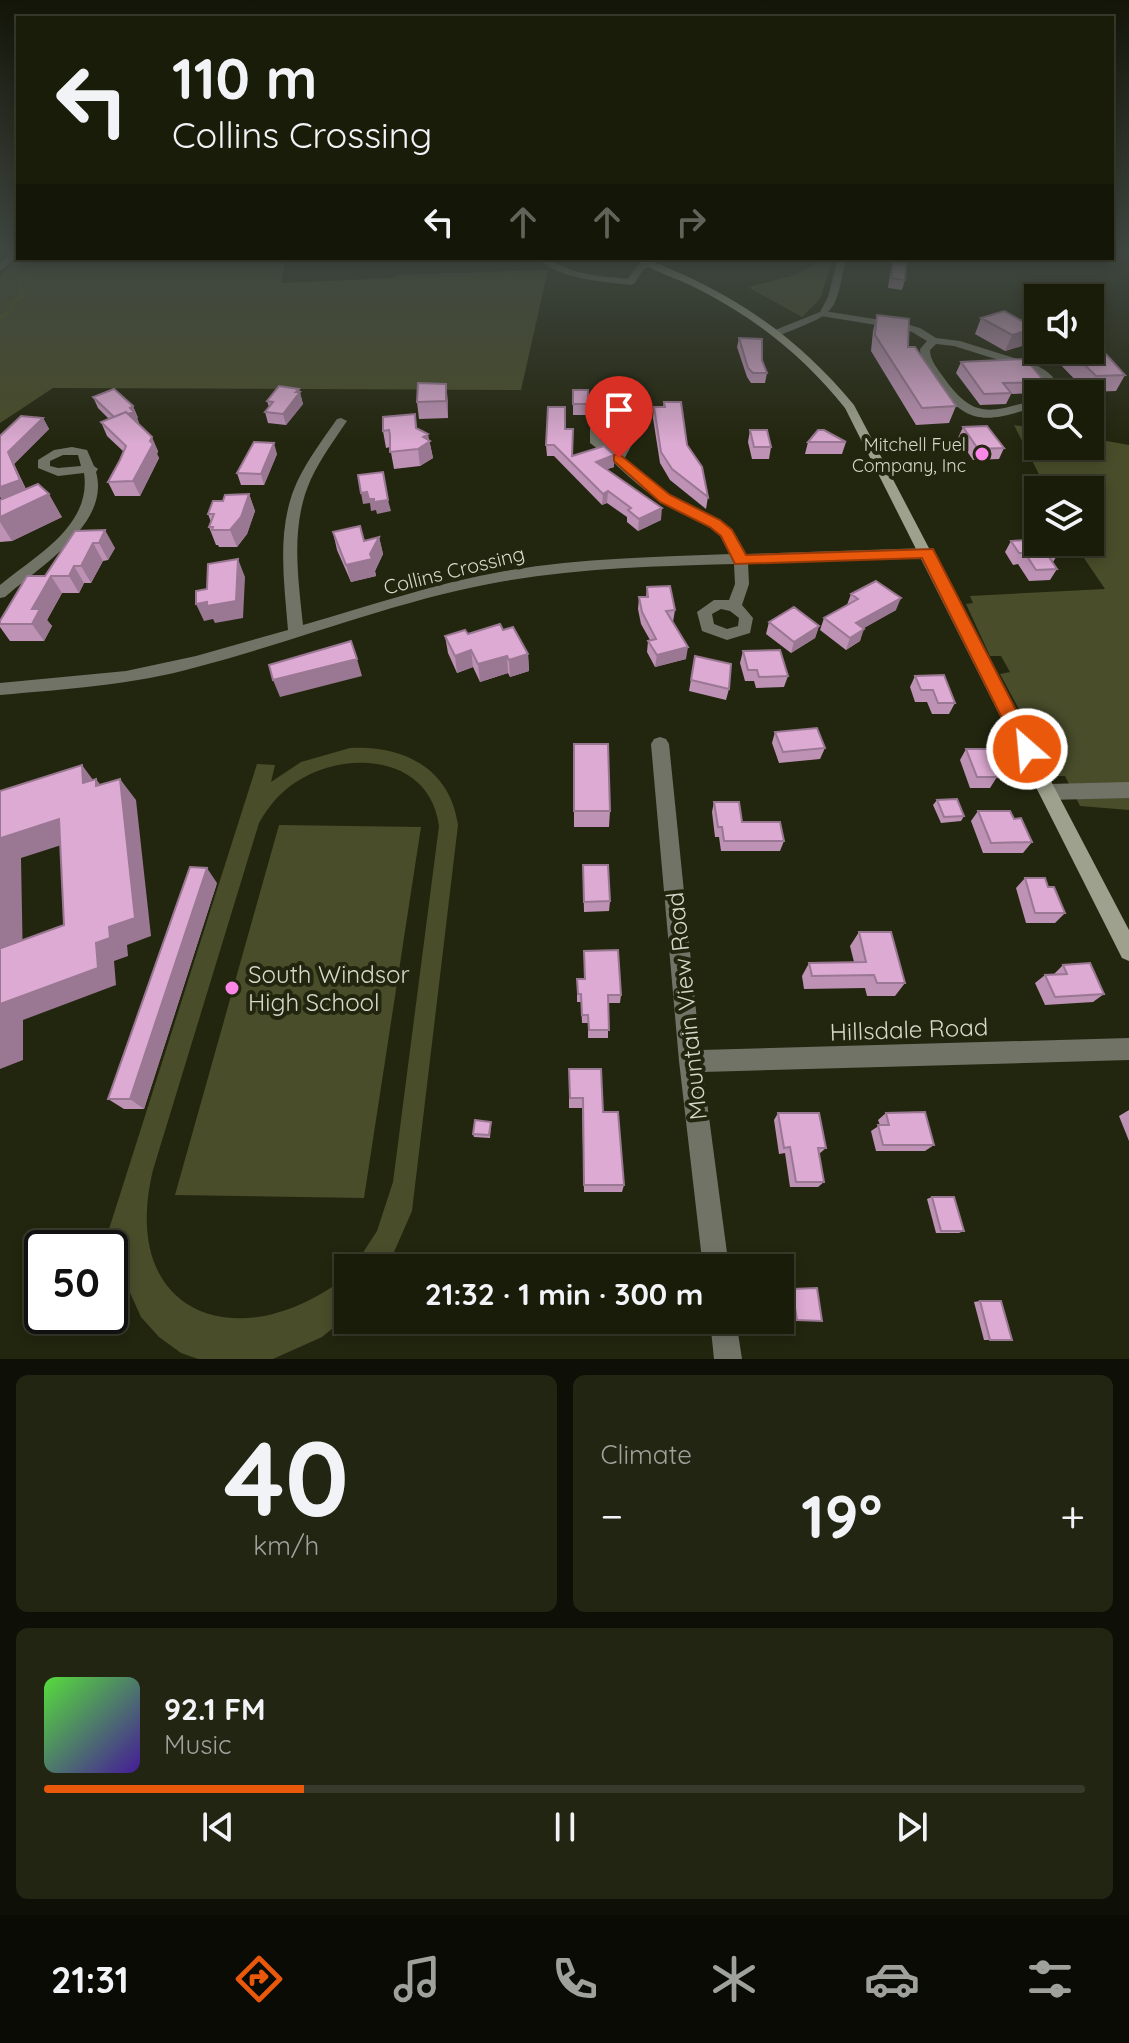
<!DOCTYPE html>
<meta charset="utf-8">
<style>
:root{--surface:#1a1c0a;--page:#232513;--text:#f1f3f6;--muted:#9fa19c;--line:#383a2b;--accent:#ea580c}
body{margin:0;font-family:Quicksand,sans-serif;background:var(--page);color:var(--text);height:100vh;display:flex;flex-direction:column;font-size:30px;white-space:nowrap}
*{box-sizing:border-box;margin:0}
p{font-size:26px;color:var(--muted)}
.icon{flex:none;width:44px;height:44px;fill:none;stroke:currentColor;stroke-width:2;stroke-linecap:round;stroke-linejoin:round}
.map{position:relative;height:1359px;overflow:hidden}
.panel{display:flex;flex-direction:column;gap:16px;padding:16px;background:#0e0f06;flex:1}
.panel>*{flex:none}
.top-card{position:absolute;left:16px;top:16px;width:1098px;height:244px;border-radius:0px;box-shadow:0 4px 12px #0003,0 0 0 2px var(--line);background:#1a1c0a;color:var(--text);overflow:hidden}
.controls{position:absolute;left:1024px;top:284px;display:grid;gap:16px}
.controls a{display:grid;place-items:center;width:80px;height:80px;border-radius:0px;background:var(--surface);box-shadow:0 4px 12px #0003,0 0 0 2px var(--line);font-size:40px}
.speed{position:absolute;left:24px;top:1230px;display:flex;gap:16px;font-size:40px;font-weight:700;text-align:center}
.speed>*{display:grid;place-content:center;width:104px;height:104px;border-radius:50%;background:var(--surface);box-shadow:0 4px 12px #0003,0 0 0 2px var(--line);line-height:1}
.speed .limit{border:4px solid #111;border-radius:12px;background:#fff;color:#111}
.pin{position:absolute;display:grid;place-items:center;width:68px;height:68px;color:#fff;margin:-82px -34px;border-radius:50% 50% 50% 0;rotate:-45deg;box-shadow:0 0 8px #0007}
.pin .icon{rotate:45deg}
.me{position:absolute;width:88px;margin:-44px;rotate:333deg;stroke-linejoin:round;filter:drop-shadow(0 0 6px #0008)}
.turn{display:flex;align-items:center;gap:28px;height:168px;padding:0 24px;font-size:36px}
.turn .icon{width:104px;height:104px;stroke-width:2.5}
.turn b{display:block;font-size:56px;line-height:68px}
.lanes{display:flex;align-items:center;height:76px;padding:0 24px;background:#0003;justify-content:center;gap:40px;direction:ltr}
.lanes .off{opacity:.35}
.big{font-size:60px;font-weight:700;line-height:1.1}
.panel .widget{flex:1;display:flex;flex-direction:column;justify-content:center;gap:12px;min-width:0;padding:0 28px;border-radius:12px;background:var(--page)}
.panel .dial{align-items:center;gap:0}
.dial b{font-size:104px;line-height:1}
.song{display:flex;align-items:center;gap:24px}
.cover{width:96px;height:96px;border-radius:12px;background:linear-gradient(135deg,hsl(110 70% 55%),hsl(260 70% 35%))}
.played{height:8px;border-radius:4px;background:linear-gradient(90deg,var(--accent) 25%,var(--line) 25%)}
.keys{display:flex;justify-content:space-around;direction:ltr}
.heat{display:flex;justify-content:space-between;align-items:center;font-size:44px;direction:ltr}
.panel .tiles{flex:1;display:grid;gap:16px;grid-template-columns:1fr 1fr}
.widget:last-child{grid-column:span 2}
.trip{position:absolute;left:334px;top:1254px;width:460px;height:80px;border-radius:0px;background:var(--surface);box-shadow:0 4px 12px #0003,0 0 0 2px var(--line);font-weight:700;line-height:80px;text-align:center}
.menu{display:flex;height:128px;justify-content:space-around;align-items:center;background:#0a0b04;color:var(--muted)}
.menu .icon{width:56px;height:56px}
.menu .current{color:var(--accent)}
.menu b{font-size:36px;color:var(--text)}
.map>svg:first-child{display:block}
.green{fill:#494d2a}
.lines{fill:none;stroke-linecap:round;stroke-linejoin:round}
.stream{stroke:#51571d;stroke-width:3}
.minor{fill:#717367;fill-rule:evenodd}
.tertiary{fill:#717367;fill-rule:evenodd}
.secondary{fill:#9ea18e;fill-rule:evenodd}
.wall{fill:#bd92b5}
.shaded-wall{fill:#9a7793}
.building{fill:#dcaad2;stroke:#9a7793;stroke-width:2;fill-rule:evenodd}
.route{fill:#ea580c;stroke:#983908;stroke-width:2}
.poi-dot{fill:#fa87e8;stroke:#23260e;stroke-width:3}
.labels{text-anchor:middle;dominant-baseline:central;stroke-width:8;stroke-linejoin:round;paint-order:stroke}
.far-poi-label{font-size:18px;fill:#d6d8ca;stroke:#23260e;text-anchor:end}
.street-label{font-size:20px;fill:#d6d8ca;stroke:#23260e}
.near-poi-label{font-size:24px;fill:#d6d8ca;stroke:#23260e;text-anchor:start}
.near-street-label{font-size:24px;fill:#d6d8ca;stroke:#23260e}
</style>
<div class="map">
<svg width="1129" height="1359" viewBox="0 0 1129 1359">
<rect width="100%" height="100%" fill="#23260e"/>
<path class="green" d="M20,258H286L281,283L395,278L396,275L548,270L521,390L53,388L0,423V276Z
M826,258H833L820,299L802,317L748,287L795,275Z
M1014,425L1038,429V446H1090V438L1129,445V810L1080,806L1065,776H1055L1000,674L1010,672L1001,656H990L966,604L973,603L970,596L1105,589L1073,542H1090V490H1047Z
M350,748C403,745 450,768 458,825L412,1211L387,1268H353L377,1231L393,1182L439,826C430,755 346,749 296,782C280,792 268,807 259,823L153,1170C117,1319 244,1359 348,1275V1316L322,1337L273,1359H198L181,1353L159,1337L141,1317L122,1275L110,1313V1248H103L257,764L275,765L271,782L301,762Z
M279,825L421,827L364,1198L175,1195Z"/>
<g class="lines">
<path class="stream" d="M0,318L13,309L11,303L22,298L20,282L27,273L59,258"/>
<path class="minor" d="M537,258C550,258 561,267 575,271C592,276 611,277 628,279L638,265L650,261L655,264L644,269L634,284L631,285C599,281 562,280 537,258Z
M824,311L906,324L920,328L936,338L960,341L1036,365C1048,371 1059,380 1061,394H1049C1048,381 1039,375 1028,369L954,346L936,344L930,350C930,361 938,369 944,378C975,422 993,411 1038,399V406C989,422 967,428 936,382C929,372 920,361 920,349L927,341L912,332L901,329L821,316V312Z
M341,418L347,421C334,440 321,458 311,479C290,525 298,576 303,625C369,606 436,583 505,571C580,558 656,557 732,554C718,520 680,516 653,496C630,480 612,459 590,443V429C605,423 621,422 634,433V441L624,459C638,472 652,485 668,495C698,514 730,518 746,554L927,548L934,553L927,558L748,563L749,584L742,605L753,618L750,633L727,640L702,631L697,612L714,600H729L735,584L734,564C657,566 581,568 505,581C400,599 300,640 197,667C133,685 66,689 0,695V683L126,671L196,656L288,630C284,580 276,528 297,482C308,459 323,439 337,419ZM605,432L622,435L616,452L600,439V434ZM721,609L730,611L739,618L738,626L727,629L714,624L712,614Z
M72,447L87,450L94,466L98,469L96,472C111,524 39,567 5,597L0,598V585C35,556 92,526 84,473L58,476L38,468V460L54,450ZM63,455H78L81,466L58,468L50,466V461Z
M660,737L666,739L669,744L700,1050L1129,1038V1060L703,1072L729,1268H703L679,1061L651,744L654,739Z
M1129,782V798L1048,800L1042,797L1039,792L1042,787L1048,784Z
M710,1320H736L742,1359H714Z"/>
<path class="tertiary" d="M10,254L18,256L0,271V263Z
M838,258H846C834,316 837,312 783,334H775V330L820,312L828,297Z"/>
<path class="secondary" d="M632,258C650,258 667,268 684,275C752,306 806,347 854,405L1129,930V961L1122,958L845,408C804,357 757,319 698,289C677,278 651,271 632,258Z"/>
</g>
<path class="wall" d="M893,263L905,280L902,290L888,288L890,273Z
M877,315L908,347L956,406L949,423L916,425L871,351L873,331Z
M981,318L1028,344L1005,351L975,334Z
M739,338L762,360L767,373L765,383H751L747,377L737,347Z
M1058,350H1090L1125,375L1116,391L1087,392L1054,358Z
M961,362L1045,382L1040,393L1011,394L1006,404L980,405L956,373Z
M299,389L303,404L286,425L268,423L265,412L269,407L267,401Z
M573,390L588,404V415H573Z
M620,390L637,403L636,414H621L620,401Z
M93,397L133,406L138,418H137L139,423H138L158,451L157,454L159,458L140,496H115L108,482L124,452L107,436L101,422L109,419L98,408Z
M448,401V418L419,419L417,402Z
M664,402L687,445L708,497L706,509L670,480L660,463L653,418L654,407H663Z
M415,414L417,429L429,440L433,458L420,466L394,469L390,447L386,448L383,431Z
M43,418L49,429L14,464L26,489L62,517L12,541L0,542V500L1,499L0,436Z
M963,427L1004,448L999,459L973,460L958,438Z
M565,429L573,456L614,467L607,469L661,520L638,531L627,522V517L607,503L602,505L554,456H547L546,445Z
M750,430L771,447L769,459H752L748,442Z
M808,442H846L842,454H805Z
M277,454L264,485H241L237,473Z
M249,494L255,511L247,534L237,547H219L218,545H216L209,527L211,522L208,514L223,501Z
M75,531L115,548L108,560L103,561L91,583H84L79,593H62L47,620L52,626L44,641H10L0,627V621L45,576Z
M333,532L364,541L379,537L383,554L375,571L376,576L351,582L337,550Z
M1011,541L1060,551L1053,562L1057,569L1050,580L1029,581L1018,564L1013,565L1005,552Z
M647,587L675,610L673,622L686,659L655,667L647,652L648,641L650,640L641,624L638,609L639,597H646Z
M851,594L896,610L863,628L860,641L846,650L820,630L824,618L847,605Z
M769,622L819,626L815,638L791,653L766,634Z
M503,630L528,654L529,671L510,677L508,673L480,682L473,667L457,673L448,653L445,636Z
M743,651L788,676L784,687L756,688L754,681H745L740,663Z
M695,656L729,689L726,700L689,691Z
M915,676L955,703L949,714H932L927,702H915L910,687Z
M775,732L825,748L820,759L779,763L772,743Z
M574,744L610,811L609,827H574Z
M966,749L997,768L995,772L997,777L990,788H970L960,760Z
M937,800L964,816L961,821L941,823L933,805Z
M714,802L742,822L784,841L780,851H721L719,837H715L712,812Z
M978,811L1014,819L1032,842L1023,853H983L971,821Z
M583,865L610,901L609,911L584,912Z
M1025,878L1048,887L1065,913L1055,923H1026L1016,888Z
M217,883L144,1109H124L108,1099Z
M859,932L905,983L895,996H867L865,988L804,989L802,976L809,963L854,962L850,946Z
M584,951L621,995L620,1003H608V1038H588V1023H582L581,1002H577V987L584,979Z
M1063,965L1104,994L1093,1002L1045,1005L1035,983L1045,975L1054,974Z
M569,1069L603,1112L624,1185L622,1192H584L582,1108H569Z
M1129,1110V1141L1119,1116Z
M778,1113L826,1148L819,1154L824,1182L818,1187H790L785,1153L779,1154L774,1120Z
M886,1113L934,1145L925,1151H876L871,1131L880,1125L878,1120Z
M491,1122L490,1138L474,1137L473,1134Z
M932,1197L964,1231L959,1233H936L927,1199Z
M792,1289L822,1321H794L789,1290Z
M980,1301L1012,1340H984L974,1302Z"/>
<path class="shaded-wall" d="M1035,328L1028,344L1005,351L1012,335Z
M446,384L448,401V418L446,401Z
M299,389L303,404L286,425L283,414Z
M133,406L138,418H137L139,423L121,430L130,408Z
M43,418L49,429L14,464L27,492L2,500L0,497V487L8,452Z
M428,434L433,458L420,466L418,449L423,437Z
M152,437L158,451L157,454L159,458L140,496L133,481Z
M274,443L277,454L264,485L261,474Z
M614,455V467L596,473V462Z
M608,491L607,503L602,505L603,494Z
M367,492L374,499L388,500L391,511L377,514L376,510L371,511L370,503L363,504L361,493Z
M49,494L62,517L12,541L0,522V517Z
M249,494L255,511L247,534L237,547L230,530Z
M662,508L661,520L638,531L639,519Z
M105,530L115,548L108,560L99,543Z
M379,537L383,554L375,571L376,576L351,582L346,565L370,554Z
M93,543L103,561L91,583L81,566Z
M238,559L245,577L243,618L215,623L213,619L204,621L196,604Z
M74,566L84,583L79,593L69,576Z
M51,576L62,593L47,620L52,626L44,641L32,624V609Z
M901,598L896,610L852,635L856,623Z
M819,626L815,638L791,653L794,642Z
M864,629L860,641L846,650L850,638Z
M688,647L686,659L655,667L657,655Z
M471,650L473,667L457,673L455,656Z
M528,654L529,671L510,677L509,660Z
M507,656L508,673L480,682L478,664Z
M357,659L362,676L280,697L273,680Z
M82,765L96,784V779L112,800L83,783Z
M120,779L136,800L151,936L127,945L128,956L114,961L116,985L23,1020V1060L0,1069V1004L96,943L109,927Z
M59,819L77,840L21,858L23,966L1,948V838Z
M207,868L217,883L144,1109L130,1099Z"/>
<path class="building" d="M893,263L906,264L905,280L891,278Z
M1004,311L1035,328L1012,335L981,318Z
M877,315L909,319L908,347H915L956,406L922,408L875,335Z
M739,338L762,339V360L767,373H753L748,368Z
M1090,342H1095L1125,375L1096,376L1070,350H1090Z
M1026,359L1045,382L1003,383L1011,393L984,394L961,362Z
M418,383L446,384V401L417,402Z
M279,386L299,389L296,392H300L283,414L265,412L273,402L267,401Z
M114,389L133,406L130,408L134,412L128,414L126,412L114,417L93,397Z
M573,390H588V404H573Z
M620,390H635L637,403H622Z
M664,402H681L687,445L702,467L708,497L672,469L661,452L654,407H665Z
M548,407H565V429H573L572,456L604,446L614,455L596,462L662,508L639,519L628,510L631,508L608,491L603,494L554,445H546Z
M126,412L152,437L150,441L153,444L133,481L108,482L120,460L126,446L101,422Z
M415,414L416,428L428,434L423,437L430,441L418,449L390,452V435L389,430L383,431V417Z
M21,416L43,418L8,452L20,480L0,487V436Z
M987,426L1004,448L978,449L963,427Z
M750,430H767L771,447H754Z
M818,430H824L846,442H808Z
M254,442L274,443L261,474L237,473Z
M383,472L388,500L374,502V499H369L367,492L361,493L358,475Z
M38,484L49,494L0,517V500Z
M249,494L241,517L230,530H212L213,527H209L214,514H208L213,501H223L225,495Z
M360,526L364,541L379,537L370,554L372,559L346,565L333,532Z
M105,530L99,543H93L81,566H74L69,576H51L32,609H40L32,624H0V621L27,576H45L75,531Z
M1038,539V542H1060V551H1045L1057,569L1036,570L1025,553H1019L1011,541Z
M238,559L236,601L207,606V602L196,604V591L207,589L208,564Z
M876,581L901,598L856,623L864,629L850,638L824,618L858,599L851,594Z
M670,586L675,610L666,611L688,647L657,655L648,641L656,639L642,612L639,597H648L647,587Z
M794,607L819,626L794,642L769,622Z
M500,624L503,630L513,627L528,654L509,660L507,656L478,664L471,650L455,656L445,636L465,630L468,634Z
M351,641L357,659L273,680L269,665Z
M780,650L788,676L759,677L757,670H748L743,651Z
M695,656L731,664L729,689L691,680Z
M944,675L955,703H938L933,690H921L915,676Z
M817,728L825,748L783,752L775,732Z
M574,744H608L610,811H574Z
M966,749H989L997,768H994L997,777H977Z
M82,765L83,783L96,779V786L120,779L135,918L109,927L110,938L96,943L98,968L0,1004V791ZM59,819L64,925L1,948V838Z
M957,799L964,816L944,817L937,800Z
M714,802H739L742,822H780L784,841H724L722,827H718Z
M978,811H1010L1014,819L1021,818L1032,842L991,843Z
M583,865H608L610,901L584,902Z
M190,867L207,868L130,1099H108Z
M1025,878H1045L1048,887H1054L1065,913H1035Z
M859,932H891L905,983H877L874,975L812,976L809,963L866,962Z
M618,950L621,995H608L609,1030H589L588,1015H582L581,994H578L577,979H585L584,951Z
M1090,963L1104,994L1055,997L1045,975L1067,974L1063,965Z
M569,1069H601L603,1112H618L624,1185H584L583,1098H570Z
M925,1112L934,1145H883L878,1125H889L886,1113Z
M778,1113H819L826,1148H818L824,1182H796L790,1147L784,1148Z
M475,1120L491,1122L489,1135L473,1134Z
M932,1197H954L964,1231H941Z
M817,1288L822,1321L797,1320L792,1289Z
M980,1301H1001L1012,1340H990Z"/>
<linearGradient id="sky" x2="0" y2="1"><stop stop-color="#131508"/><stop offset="0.57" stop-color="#3f4741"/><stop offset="1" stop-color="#3f4741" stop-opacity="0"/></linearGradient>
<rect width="1129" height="444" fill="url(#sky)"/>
<path class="route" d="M619,454L670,495L720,520L732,530L746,555L933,549L1036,749L1034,754H1020L922,558L735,564L721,536L710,527L660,502L614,461V455Z"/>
<g class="poi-dot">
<circle cx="982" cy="454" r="8"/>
<circle cx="232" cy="988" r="8"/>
</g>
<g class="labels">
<g class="far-poi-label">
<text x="966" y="444">Mitchell Fuel<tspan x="966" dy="21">Company, Inc</tspan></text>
</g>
<g class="street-label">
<text transform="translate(454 570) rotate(-14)">Collins Crossing</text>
</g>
<g class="near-poi-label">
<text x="248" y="974">South Windsor<tspan x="248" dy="28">High School</tspan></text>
</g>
<g class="near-street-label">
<text transform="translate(686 1006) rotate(-96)">Mountain View Road</text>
<text transform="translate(909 1029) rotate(-2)">Hillsdale Road</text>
</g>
</g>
</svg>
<div class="controls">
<a><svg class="icon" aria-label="sound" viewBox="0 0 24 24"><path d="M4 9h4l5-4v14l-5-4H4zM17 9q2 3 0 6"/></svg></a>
<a><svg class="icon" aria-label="search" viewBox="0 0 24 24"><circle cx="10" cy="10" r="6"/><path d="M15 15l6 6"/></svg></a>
<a><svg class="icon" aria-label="layers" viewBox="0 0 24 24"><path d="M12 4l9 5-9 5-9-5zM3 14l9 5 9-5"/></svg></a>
</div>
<div class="speed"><div class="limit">50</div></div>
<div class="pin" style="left:619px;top:458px;background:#d93025"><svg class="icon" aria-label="arrive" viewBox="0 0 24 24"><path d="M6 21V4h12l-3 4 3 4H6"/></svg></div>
<svg class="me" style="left:1027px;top:749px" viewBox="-20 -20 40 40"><circle r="17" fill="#ea580c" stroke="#fff" stroke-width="3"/><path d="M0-11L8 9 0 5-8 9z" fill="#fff"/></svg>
<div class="trip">21:32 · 1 min · 300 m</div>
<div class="top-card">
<div class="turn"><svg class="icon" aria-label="left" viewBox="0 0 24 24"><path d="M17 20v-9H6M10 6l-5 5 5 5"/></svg><div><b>110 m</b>Collins Crossing</div></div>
<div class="lanes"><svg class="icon" aria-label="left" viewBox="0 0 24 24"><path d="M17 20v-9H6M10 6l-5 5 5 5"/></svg><svg class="icon off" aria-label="ahead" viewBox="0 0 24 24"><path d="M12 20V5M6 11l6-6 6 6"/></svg><svg class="icon off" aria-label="ahead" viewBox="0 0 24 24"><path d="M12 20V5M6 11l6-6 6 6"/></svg><svg class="icon off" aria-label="right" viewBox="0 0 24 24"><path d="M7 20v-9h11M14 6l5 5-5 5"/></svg></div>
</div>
</div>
<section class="panel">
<div class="tiles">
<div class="widget dial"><b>40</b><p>km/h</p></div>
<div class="widget"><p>Climate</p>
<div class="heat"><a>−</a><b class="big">19°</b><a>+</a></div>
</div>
<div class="widget">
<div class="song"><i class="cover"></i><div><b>92.1 FM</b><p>Music</p></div></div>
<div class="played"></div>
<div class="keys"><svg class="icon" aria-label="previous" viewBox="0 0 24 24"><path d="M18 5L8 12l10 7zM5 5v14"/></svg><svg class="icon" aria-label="pause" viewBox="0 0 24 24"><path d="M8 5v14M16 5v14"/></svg><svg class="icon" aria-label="next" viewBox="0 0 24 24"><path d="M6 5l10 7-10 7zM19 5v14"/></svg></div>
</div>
</div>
</section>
<nav class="menu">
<b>21:31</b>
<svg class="icon current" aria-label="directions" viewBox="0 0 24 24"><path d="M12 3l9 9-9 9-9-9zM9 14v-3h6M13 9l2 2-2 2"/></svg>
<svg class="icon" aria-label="music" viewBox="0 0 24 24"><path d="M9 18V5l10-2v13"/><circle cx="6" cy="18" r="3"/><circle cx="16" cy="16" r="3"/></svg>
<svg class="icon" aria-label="phone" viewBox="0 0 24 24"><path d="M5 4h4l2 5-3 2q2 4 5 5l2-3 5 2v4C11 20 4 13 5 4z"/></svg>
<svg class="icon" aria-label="climate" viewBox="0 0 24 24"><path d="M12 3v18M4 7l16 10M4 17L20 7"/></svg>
<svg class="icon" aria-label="car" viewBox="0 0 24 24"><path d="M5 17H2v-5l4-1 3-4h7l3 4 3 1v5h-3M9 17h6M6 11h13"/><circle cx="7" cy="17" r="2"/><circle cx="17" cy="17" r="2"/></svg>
<svg class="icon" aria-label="filters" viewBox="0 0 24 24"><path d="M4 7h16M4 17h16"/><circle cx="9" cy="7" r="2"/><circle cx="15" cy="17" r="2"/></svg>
</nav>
